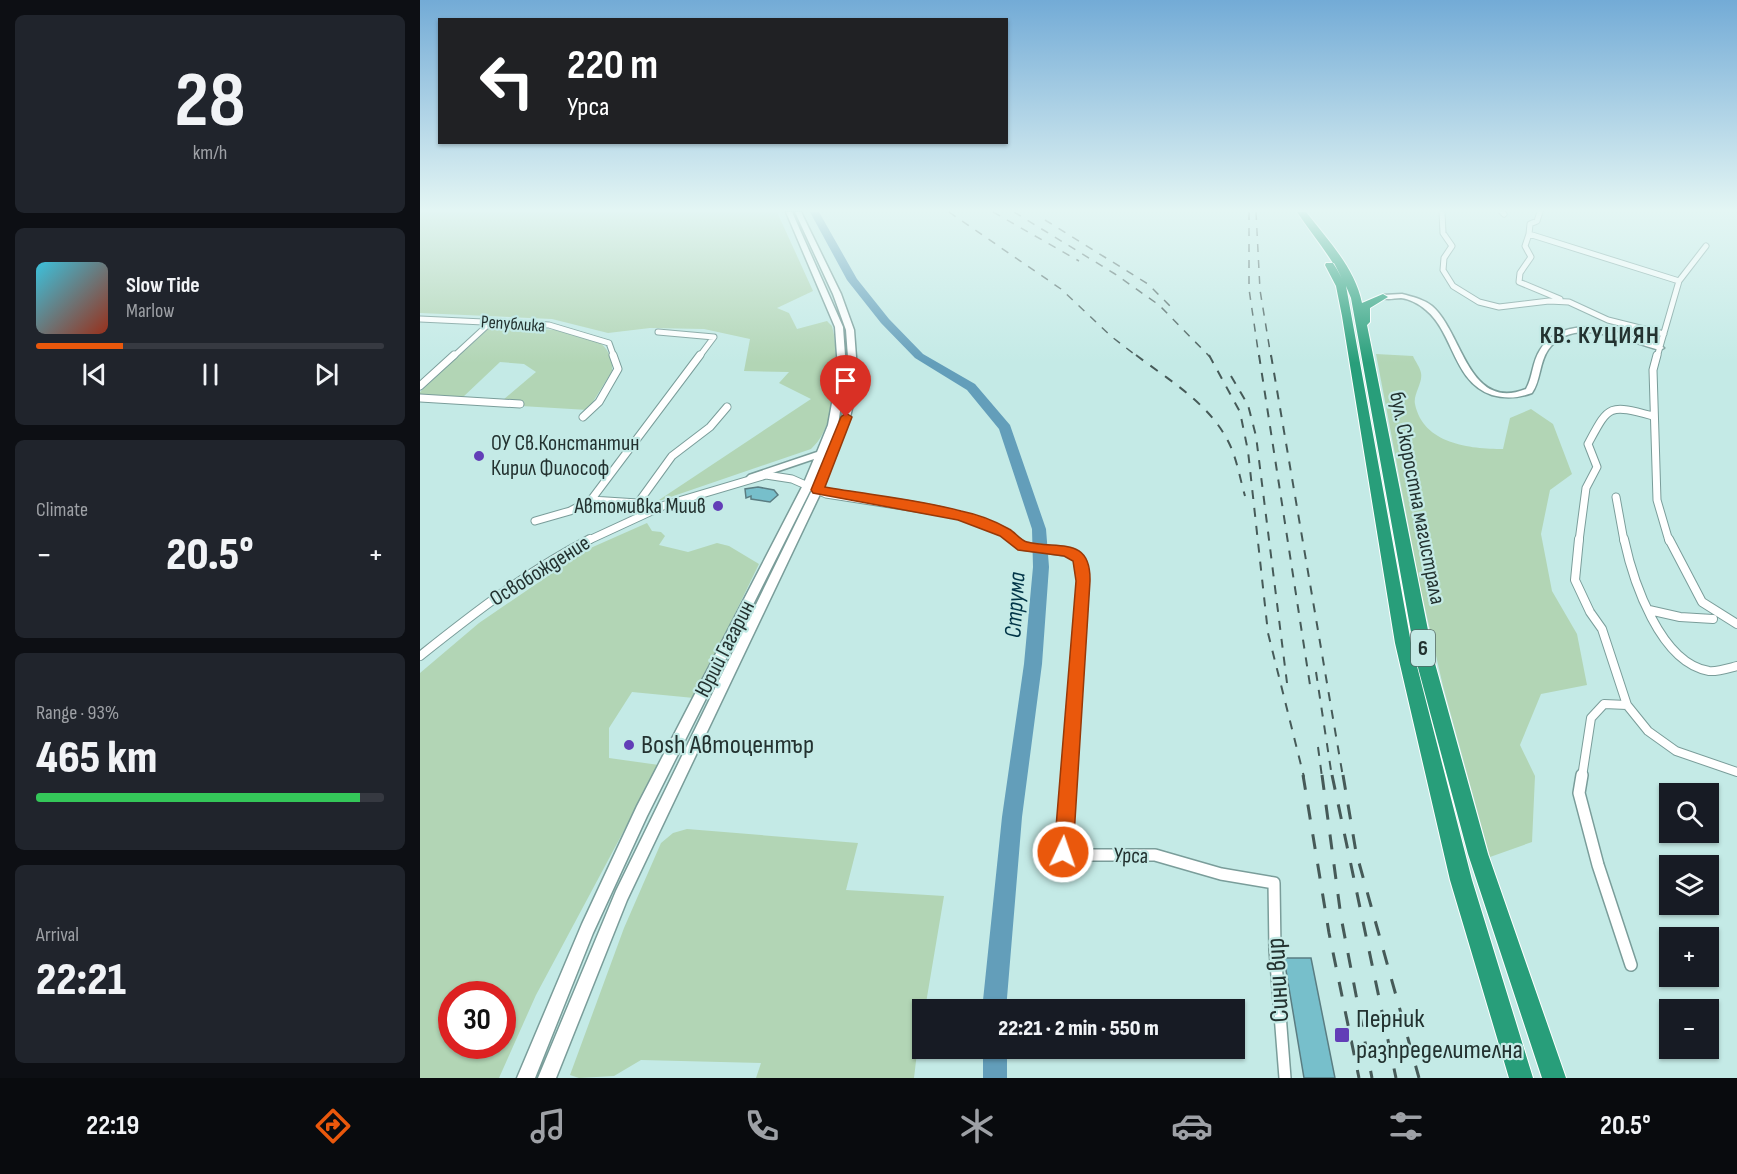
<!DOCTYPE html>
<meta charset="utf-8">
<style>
:root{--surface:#171b24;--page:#20242c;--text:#f1f3f6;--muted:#9ea1a6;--line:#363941;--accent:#ea580c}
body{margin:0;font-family:"Sofia Sans Condensed",sans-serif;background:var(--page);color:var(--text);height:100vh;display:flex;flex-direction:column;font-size:22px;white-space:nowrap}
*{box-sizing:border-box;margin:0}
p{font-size:20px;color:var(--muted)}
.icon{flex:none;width:33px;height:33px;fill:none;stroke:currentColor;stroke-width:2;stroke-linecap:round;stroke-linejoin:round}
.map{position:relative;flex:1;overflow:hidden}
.drawer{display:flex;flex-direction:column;gap:15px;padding:15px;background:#0d0f14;width:420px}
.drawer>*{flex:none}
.hud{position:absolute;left:18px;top:18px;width:570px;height:126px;border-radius:0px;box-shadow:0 2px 4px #0004;background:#202124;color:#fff;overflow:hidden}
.controls{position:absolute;left:1239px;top:783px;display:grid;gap:12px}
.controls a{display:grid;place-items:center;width:60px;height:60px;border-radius:0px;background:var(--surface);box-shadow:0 2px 4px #0004;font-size:30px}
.speed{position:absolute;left:18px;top:981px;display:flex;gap:12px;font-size:30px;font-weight:700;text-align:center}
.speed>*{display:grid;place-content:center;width:78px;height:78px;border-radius:50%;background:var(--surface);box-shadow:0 2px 4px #0004;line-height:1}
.speed .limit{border:9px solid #d22;background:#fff;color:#111}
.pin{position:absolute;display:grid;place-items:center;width:51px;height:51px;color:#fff;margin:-62px -26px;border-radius:50% 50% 50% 0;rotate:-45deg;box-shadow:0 0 6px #0007}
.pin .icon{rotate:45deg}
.me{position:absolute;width:66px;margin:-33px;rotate:3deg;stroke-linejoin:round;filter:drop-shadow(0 0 4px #0008)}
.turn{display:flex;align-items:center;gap:21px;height:126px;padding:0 30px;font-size:27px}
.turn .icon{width:78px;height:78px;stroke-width:2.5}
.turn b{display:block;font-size:42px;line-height:51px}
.big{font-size:45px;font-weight:800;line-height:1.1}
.drawer .widget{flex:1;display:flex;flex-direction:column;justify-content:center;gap:9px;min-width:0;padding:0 21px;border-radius:9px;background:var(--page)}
.drawer .dial{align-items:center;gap:0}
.dial b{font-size:78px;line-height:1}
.song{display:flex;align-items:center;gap:18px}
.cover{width:72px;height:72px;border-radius:9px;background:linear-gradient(135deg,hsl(190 70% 55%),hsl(10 70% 35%))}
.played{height:6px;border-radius:3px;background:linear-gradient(90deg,var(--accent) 25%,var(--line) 25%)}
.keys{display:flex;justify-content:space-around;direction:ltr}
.heat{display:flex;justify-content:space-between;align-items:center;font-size:33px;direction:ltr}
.charge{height:9px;border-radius:4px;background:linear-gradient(90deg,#34c759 93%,var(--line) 0)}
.trip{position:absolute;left:492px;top:999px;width:333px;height:60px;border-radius:0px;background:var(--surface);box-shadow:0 2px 4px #0004;font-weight:800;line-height:60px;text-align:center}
.tab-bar{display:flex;height:96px;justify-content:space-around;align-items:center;background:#090b0e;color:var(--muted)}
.tab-bar .icon{width:42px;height:42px}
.tab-bar .on{color:var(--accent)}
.tab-bar b{font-size:27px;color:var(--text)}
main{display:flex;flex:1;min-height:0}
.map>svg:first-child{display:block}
.green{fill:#b2d5b5;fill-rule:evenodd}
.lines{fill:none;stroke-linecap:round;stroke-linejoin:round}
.river{fill:#639eba;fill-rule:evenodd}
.building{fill:#77bfcb;stroke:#5a7d82;stroke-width:1.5}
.street-far3-casing{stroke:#7a9d9a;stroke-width:7}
.street-far2-casing{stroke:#7a9d9a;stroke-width:9}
.street-far1-casing{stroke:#7a9d9a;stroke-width:10}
.street-casing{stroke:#7a9d9a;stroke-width:14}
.secondary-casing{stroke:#7a9d9a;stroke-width:3}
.highway-casing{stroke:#fff;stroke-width:2}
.street-far3{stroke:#fff;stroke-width:5}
.street-far2{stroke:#fff;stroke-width:7}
.street-far1{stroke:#fff;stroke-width:8}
.street{stroke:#fff;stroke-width:11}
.secondary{fill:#fff;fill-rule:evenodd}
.highway{fill:#289e7a;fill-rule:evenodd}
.rail-far2{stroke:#465a58;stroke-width:1.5;stroke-dasharray:8 8;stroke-linecap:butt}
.rail-far1{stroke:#465a58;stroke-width:2;stroke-dasharray:9 9;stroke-linecap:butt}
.rail{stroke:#465a58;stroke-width:3;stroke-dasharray:15 15;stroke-linecap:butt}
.route{fill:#ea580c;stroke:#983908;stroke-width:1.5}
.poi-dot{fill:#623eb7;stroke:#c4eae6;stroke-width:2}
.labels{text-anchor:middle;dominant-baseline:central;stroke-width:4.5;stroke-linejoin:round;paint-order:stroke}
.far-street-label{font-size:18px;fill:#233230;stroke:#c4eae6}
.shield{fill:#c4eae6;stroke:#536967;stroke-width:1.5}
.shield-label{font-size:21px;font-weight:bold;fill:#233230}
.poi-label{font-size:22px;fill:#233230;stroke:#c4eae6;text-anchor:start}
.street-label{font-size:22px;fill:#233230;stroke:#c4eae6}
.far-district-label{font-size:24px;font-weight:bold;letter-spacing:1.5px;fill:#233230;stroke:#c4eae6}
.water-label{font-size:24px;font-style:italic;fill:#003447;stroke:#c4eae6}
.near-poi-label{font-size:27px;fill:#233230;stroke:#c4eae6;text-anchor:start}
.near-street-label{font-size:27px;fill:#233230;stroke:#c4eae6}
</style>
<main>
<section class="drawer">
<div class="widget dial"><b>28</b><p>km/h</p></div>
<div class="widget">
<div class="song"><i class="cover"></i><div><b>Slow Tide</b><p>Marlow</p></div></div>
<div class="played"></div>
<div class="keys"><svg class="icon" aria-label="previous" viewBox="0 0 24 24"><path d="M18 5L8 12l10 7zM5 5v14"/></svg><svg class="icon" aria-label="pause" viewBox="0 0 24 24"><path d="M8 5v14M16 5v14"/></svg><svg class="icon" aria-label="next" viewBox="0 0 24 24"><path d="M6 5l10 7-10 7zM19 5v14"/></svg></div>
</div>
<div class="widget"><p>Climate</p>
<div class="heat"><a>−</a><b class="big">20.5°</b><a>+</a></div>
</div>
<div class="widget"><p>Range · 93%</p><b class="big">465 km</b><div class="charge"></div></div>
<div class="widget"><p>Arrival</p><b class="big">22:21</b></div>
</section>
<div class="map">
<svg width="1317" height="1078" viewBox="0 0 1317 1078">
<rect width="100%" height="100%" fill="#c4eae6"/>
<path class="green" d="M0,212H357L393,291L357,308L369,313L377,329L407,321L412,326L414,335C418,366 417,427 391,449L236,502L391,399L359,383L369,372L324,371L330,339L284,329L230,328L188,333L132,319L0,313Z
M71,326L136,330L178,342C188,347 193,360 192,371L168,410L101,406L104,401L83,400L116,372L104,364L80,362L42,398L0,396V392Z
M956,354L993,356C995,361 1000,367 1001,373C1003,383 993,394 995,404C1003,444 1050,449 1083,449L1090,418L1111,409L1133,424L1152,474L1130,490L1121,534L1132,591L1157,634L1167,685L1121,694L1100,745L1115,776L1112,842L1070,857L1023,686L1001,591Z
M227,523L232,531L241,532L245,536L239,545L268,552L297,543L309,546L339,564L274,698L212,692L189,728V758L239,765L116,995L79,1078H0V673L59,623L166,550ZM32,994H82V1046H32Z
M267,829L438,843L426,890L524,896L505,1009L502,1010L494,1078H336L341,1063L221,1060L194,1076L159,1078L150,1075L204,928L241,843L253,833Z"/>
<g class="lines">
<path class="river" d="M390,212H399L437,279L469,319L503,354L555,384L590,425L626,529L629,567L622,664L602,817L586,1010H562L582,817L604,664L613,567L612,529L579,429L547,390L495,358L461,323L427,280Z
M563,1048H587V1078H563Z"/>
</g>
<path class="building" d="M338,487L354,490L358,495L350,502L331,499V496L326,498L325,489Z
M864,958H891L915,1078H884Z"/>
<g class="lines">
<defs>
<path id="street-far3" d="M1022,212L1023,233L1032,246L1024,258L1023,270L1033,286L1059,302L1079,307L1129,301L1149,302L1188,320L1244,334
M1082,212L1084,214
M1120,212L1117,221L1110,224L1109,234L1259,281
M1109,234L1105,246L1111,257L1100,273L1099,282L1140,299
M0,319L129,325L189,343L194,357
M238,332L294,337L279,357
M33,357L71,322
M1237,357L1259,281L1286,246"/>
<path id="street-far2" d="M1237,355L1233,370L1237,500L1249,541
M0,386L34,355
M0,398L100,404
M163,417L179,402L198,369L193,355
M1196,497L1204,541
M218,503L252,456L290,427L307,407
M227,511L218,503L171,500L280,355
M115,521L150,511L171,500
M167,541L245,505L346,475L372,479L406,494L540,515L585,533L596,541
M1159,541L1166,488L1177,467L1168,444C1189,405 1188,404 1233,416"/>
<path id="street-far1" d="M594,539L603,546L653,553L662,565L649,777
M1159,539L1155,580L1170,612L1182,629L1207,705L1228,731L1256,751L1317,772
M1204,539C1213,581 1240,663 1289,671C1297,672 1309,668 1317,666
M1249,539L1282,602L1317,624
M1229,610L1260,617L1293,619
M0,656C54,613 108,571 170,539
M1162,777L1171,718L1184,704L1207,705"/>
<path id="street" d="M649,775L643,852L647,855H735L801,874L854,883L855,950L865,1078
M1162,775L1159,793L1178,865L1211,965"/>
<path id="secondary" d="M366,212H372L423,327L426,370L418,425L407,452L422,417L430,384L426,330L413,294L375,212H381L421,294L434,330L438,384L430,417L402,490L207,900L136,1078H118L196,891L392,490L406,455L393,485L227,816L173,933L115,1078H97L162,924L217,806L383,485L394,459L332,480L327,477L329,475L397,452L408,425L418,370L415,327Z
M982,294C993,297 1003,299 1012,306C1043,333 1048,412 1106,389C1113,377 1112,362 1120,350C1142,316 1186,328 1218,339C1227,341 1237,343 1244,348L1240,350C1207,342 1153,314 1128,350C1119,363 1121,380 1112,393C1098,398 1086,399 1072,395C1033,382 1034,333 1006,310C999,304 990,299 981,298C974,298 966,301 959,297L963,295Z"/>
<path id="highway" d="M877,212H886C907,239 935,268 942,303L963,294L968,297L950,308V322L947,325L1014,660L1068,854L1146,1078H1122L1048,854L996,660L931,298L926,286L991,643L1052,880L1113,1078H1089L1030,880L975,643L922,316L916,286L905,265L906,263H914L926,286C913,259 894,237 877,212Z"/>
</defs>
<use href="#street-far3" class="street-far3-casing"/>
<use href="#street-far2" class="street-far2-casing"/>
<use href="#street-far1" class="street-far1-casing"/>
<use href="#street" class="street-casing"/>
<use href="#secondary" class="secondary-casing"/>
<use href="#highway" class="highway-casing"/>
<use href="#street-far3" class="street-far3"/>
<use href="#street-far2" class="street-far2"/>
<use href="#street-far1" class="street-far1"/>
<use href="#street" class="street"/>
<use href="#secondary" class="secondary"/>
<use href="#highway" class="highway"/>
<path class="rail-far2" d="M529,212L641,289L692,337L718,357
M573,212L659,261
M594,212L695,274L739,305L790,357
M829,212V289L839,357
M836,212L840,290L851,357
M625,220L728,284L750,306"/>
<path class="rail-far1" d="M716,355C750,381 790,404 809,443C817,459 820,479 825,496
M789,355L820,412L828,451L848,633L884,777
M839,355L890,685
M851,355L923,777
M811,376L828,405L836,436L867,683
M896,672L912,777
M898,747L902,777"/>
<path class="rail" d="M883,775L909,933L939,1078
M902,775L921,917L952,1078
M912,775L976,1078
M923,775L936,852L999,1078"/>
</g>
<linearGradient id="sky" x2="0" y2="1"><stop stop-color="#73abd6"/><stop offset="0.58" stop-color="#e4f6f4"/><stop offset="1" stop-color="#e4f6f4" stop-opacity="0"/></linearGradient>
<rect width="1317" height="363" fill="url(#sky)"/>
<path class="route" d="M426,413L432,417L405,487C450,495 497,499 541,511C556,514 575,521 589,529C595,532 600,540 607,542C637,550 671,535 670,581L653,852L650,859L643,862L637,859L634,852L656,581L653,561L644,556L598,550L580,536L538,520L393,493L391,490L421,417Z"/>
<g class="poi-dot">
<circle cx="59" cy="456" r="6"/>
<circle cx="298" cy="506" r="6"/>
<circle cx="209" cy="745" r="6"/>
<rect x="914" y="1027" width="16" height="16" rx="3"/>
</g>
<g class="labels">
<g class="far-street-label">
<text transform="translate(93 324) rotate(4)">Република</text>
</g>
<rect class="shield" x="991" y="630" width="24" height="36" rx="4.5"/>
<g class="shield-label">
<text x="1003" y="648">6</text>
</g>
<g class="poi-label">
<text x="71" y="443">ОУ Св.Константин<tspan x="71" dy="25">Кирил Философ</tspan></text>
<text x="286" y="506" text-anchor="end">Автомивка Миив</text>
</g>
<g class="street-label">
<text transform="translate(997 498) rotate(79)">бул. Скоростна магистрала</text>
<text transform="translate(120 571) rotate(-32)">Освобождение</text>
<text transform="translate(305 649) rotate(-63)">Юрий Гагарин</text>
<text transform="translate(711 856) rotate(2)">Урса</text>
</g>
<g class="far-district-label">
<text x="1180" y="335">КВ. КУЦИЯН</text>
</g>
<g class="water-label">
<text transform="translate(595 605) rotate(-86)">Струма</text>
</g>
<g class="near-poi-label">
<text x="221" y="745">Bosh Автоцентър</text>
<text x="936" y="1019">Перник<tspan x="936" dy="31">разпределителна</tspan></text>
</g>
<g class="near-street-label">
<text transform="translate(858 980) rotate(-93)">Сини вир</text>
</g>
</g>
</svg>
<div class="controls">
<a><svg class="icon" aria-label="search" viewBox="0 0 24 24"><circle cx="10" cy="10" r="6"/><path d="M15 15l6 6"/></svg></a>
<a><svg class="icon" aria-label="layers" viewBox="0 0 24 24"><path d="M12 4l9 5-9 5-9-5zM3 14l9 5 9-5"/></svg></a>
<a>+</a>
<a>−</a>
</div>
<div class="speed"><div class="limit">30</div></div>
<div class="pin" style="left:426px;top:417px;background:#d93025"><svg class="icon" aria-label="arrive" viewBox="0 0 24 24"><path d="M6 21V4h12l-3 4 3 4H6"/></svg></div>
<svg class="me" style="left:643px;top:852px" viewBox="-20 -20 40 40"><circle r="17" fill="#ea580c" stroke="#fff" stroke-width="3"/><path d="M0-11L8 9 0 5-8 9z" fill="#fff"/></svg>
<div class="trip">22:21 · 2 min · 550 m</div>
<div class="hud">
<div class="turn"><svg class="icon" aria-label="left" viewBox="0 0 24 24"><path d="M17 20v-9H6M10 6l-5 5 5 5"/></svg><div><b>220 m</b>Урса</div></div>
</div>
</div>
</main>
<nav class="tab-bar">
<b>22:19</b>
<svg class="icon on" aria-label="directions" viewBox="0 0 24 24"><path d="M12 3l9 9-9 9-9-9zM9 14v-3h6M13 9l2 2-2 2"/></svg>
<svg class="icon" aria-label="music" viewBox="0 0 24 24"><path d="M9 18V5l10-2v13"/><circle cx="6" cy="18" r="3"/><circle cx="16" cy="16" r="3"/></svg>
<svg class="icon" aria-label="phone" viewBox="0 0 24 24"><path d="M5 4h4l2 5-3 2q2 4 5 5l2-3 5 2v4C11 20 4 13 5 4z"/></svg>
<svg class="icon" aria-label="climate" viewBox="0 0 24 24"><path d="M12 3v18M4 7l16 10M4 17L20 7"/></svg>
<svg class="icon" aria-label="car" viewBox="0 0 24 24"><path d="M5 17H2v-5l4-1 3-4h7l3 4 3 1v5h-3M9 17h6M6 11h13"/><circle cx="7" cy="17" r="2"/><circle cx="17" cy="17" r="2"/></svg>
<svg class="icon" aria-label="filters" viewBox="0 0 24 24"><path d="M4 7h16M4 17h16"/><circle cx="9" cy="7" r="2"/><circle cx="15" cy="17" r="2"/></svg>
<b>20.5°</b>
</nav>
